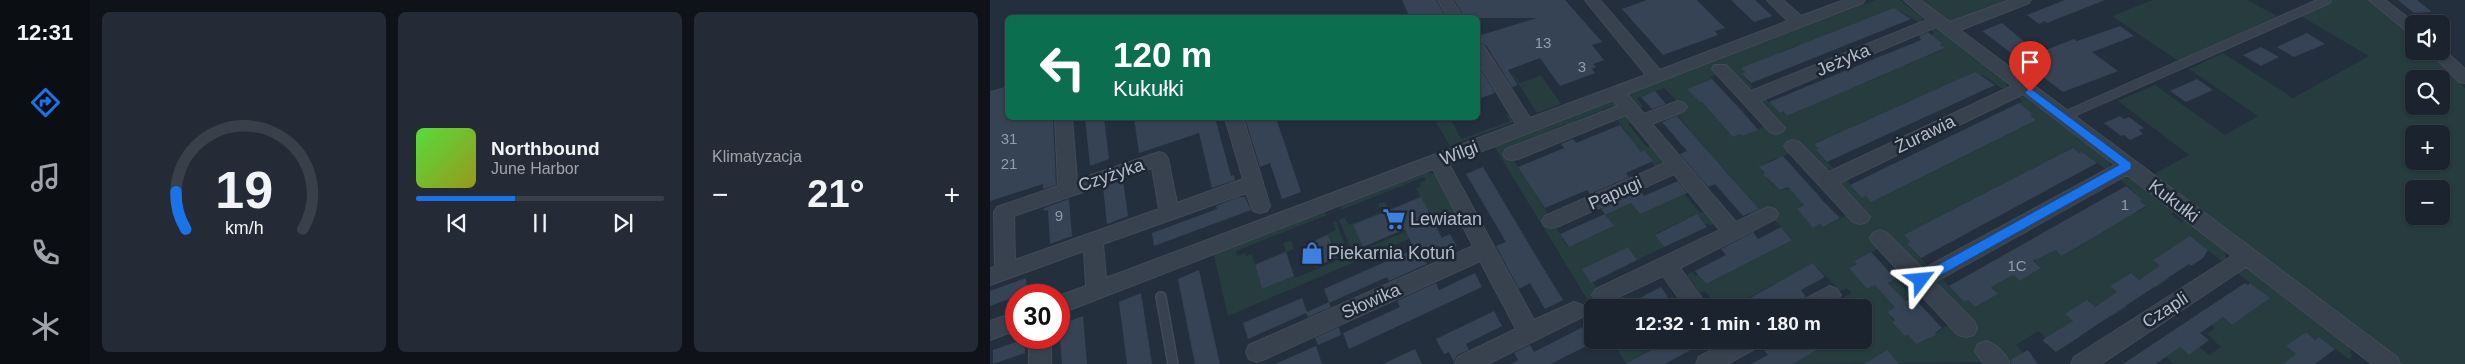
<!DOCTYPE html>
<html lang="pl">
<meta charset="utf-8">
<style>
:root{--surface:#1b232e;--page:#242b36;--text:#f1f3f6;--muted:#a0a4aa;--line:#39404a;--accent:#1a73e8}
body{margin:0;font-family:Arial,sans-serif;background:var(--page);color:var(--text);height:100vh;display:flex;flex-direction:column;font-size:19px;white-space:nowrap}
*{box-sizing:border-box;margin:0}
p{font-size:16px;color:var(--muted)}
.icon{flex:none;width:28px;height:28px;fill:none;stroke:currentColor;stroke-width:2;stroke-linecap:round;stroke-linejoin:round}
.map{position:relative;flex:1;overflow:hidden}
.drawer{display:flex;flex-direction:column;gap:12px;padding:12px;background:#0f1319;width:900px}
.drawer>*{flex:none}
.hud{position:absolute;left:15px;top:15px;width:475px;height:105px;border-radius:8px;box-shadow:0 1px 4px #0004,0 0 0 1px var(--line);background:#0b6e4f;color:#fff;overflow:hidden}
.controls{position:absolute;left:1415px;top:15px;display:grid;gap:10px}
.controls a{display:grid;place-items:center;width:45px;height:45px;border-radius:8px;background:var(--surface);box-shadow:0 1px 4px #0004,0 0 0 1px var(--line);font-size:25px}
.speed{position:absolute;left:15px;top:284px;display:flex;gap:10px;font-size:25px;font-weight:700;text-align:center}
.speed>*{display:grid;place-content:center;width:65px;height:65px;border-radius:50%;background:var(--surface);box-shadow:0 1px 4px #0004,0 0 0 1px var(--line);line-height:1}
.speed .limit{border:8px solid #d22;background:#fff;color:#111}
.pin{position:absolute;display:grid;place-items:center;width:42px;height:42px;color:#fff;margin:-51px -21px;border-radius:50% 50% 50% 0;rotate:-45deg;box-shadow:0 0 5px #0007}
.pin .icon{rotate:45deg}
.me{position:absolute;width:55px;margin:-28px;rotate:61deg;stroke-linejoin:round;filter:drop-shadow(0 0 4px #0008)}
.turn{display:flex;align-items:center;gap:18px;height:105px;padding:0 25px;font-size:22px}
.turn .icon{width:65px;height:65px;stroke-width:2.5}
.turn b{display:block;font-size:35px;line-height:42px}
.big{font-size:38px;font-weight:800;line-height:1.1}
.drawer .tile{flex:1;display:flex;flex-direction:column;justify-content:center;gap:8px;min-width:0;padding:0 18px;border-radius:8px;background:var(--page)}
.drawer .dial{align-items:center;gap:0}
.dial svg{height:130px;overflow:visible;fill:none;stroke:var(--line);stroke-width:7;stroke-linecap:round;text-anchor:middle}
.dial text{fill:var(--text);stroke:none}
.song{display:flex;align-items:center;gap:15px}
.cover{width:60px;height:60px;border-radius:8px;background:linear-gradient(135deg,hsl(110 70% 55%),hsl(60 70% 35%))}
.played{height:5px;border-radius:2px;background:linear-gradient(90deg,var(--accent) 40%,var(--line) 40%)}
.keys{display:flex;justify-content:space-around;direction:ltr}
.heat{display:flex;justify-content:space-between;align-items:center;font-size:28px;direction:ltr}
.drawer .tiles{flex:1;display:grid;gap:12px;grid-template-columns:repeat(3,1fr)}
.trip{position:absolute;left:594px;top:299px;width:288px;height:50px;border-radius:8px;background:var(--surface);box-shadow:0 1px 4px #0004,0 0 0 1px var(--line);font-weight:800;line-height:50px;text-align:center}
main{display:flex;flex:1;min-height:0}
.tab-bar{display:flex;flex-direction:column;width:90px;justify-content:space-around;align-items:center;background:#0b0e12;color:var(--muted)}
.tab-bar .icon{width:35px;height:35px}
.tab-bar .selected{color:var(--accent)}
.tab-bar b{font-size:22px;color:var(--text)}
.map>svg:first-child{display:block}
.green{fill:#263c3f;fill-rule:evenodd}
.building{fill:#364354}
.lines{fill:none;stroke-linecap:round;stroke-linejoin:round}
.service-far1-casing{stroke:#414a57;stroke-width:10}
.service-casing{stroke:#414a57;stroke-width:12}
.minor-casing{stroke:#414a57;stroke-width:2}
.service-far1{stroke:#38414e;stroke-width:8}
.service{stroke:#38414e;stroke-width:9}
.minor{fill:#38414e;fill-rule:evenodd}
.route{fill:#1a73e8;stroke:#114b97}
.labels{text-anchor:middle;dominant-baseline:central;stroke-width:5;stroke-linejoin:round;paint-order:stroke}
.number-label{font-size:15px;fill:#929caa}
.street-label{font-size:18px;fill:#b4bcc9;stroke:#1d2633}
.poi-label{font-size:18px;fill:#b4bcc9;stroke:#1d2633;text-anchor:start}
</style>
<main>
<nav class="tab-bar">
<b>12:31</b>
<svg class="icon selected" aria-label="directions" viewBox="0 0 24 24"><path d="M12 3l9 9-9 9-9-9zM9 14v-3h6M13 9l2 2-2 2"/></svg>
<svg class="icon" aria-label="music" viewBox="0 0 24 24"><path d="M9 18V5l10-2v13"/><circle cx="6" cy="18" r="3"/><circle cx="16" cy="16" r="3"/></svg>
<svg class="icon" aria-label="phone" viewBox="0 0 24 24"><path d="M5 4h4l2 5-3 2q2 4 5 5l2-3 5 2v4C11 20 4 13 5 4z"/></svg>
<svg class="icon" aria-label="climate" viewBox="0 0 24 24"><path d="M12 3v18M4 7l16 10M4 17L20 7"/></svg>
</nav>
<section class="drawer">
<div class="tiles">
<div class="tile dial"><svg viewBox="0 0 100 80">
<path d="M14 69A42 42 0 1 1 86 69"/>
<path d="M14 69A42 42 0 0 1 8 46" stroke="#1a73e8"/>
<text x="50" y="56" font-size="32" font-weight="700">19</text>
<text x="50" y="72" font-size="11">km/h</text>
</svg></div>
<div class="tile">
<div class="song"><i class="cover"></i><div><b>Northbound</b><p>June Harbor</p></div></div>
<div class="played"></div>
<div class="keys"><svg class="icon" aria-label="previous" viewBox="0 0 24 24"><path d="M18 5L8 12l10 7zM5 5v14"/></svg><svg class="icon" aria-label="pause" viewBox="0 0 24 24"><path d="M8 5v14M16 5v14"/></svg><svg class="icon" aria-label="next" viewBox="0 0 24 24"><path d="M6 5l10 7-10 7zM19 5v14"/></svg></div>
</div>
<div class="tile"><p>Klimatyzacja</p>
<div class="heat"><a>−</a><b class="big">21°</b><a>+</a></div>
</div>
</div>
</section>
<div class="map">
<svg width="1475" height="364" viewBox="0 0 1475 364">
<rect width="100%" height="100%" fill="#242f3e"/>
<path class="green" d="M885,0H910L932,17V20L929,23L911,11L866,29L876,37L863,42L846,31L828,38L829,43L839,52L826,57L816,48L809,45L790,52L791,58L801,67L787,73L778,64L751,68L755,72L752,74L764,89L757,88L734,65L723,69L727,75L720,77L722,79L699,88L706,98L712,102L743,137L750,134L752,136L777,125L769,103L774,97L789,112L793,111L798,116L818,107L816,101L806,91L819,85L830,95L833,94L838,98L857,90L855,84L845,75L858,69L869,79L872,78L877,82L895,74L891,70L893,68L883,59L895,54L906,63L909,62L914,66L954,49L950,45L952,43L941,35L944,33L938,28L948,29L1016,82L1017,88H1011L993,75L990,76L985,72L955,87L944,90L958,106L945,113L933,102L930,103L925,99L906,107L912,127L906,131L894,120L891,121L886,116L866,125L868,132L879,143L865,149L854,138L846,134L825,143L829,149L826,151L844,169C829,172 816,149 806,140L799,143L801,153L786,159L785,158L770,167L778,180L790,190L799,189L814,179L829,195L812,202L814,205L807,209L823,227L830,224L833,227L859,214L868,223L880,217L850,186V183L856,180L872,197L876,196L882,202L900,183L888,171L902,164L915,176L1046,120L1040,115L1042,114L1029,103L1033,101L1026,96L1036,97L1119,161L1120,168L1117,170L1092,152L1089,153L1082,148L1051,167L1049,165L1040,170L1043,178L1057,190L1044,197L1029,185L1020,181L1000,191L1003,199L1017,212L1003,219L989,206L961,221L975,234L960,243L946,229L915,235L920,242L917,244L939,267L938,268L927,265L891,247L864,261L867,264L859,268L877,289L885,285L888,288L906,279L923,297L903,305L905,307L897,312L915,336L918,335L926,344L933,339L935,341L961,323L948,288V278L950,277L974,302L978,300L985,307L1007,294L989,270L1003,261L1019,276L1022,274L1030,281L1051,268L1044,262L1047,259L1031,245L1065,250L1073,256L1093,244L1086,238L1106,226L1113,232L1145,210L1147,212L1156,207L1150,201L1152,199L1128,178L1131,177L1143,179L1185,211L1181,214L1191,222L1196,220L1234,249L1236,259L1232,261L1200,236L1190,254L1182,248L1163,260L1171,266L1167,269L1179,279L1165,288L1153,277L1149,280L1140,273L1121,286L1128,293L1124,296L1137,307L1122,316L1109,305L1076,314L1083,321L1079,324L1091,336L1073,348L1061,335L1056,338L1048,331L1026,345L1033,353L1017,362L803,364L844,340H872V308L861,307L853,298L862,293L857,288L850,291L823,263L796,298L784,284L741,307H728L715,291L710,293L697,275L702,272L705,276L708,274L716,284L802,239L784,219L759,218L757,215L769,209L755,193L743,199L745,182L731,165L718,171L721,155L707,139L696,144L688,135L699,129L688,116L676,121L674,119L696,110L674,88L647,98L653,107L649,108L636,93Z
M927,0H1022L959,22Z
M1163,0H1257L1287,16L1188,61L1122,16Z
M1342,0H1380L1424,38V51H1437L1475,88V364H1410L1117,143L1120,140L1164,174L1199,155L1128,101L1165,85L1235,135L1268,116L1199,69L1233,53L1303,98L1379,56L1309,15ZM1424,79H1451V106H1424ZM1424,134H1451V161H1424ZM1424,189H1451V216H1424Z
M524,75L530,83L551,75L571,104L547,113L524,77L519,79Z
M621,99L627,106L625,109L622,106L611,110L613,113L610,115L607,112L584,121L586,124L578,127L576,124L551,134L553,137L547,140L545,137L520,147L522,150L519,152L535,178L638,135L626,118L638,116L643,121L638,124L657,147L662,146L676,163L667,169L654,151L547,196L578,247L623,227L615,215L641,203L650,214L691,195L690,185L694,184L701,192L695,194L710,213L716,211L726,222L720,226L717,223L715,224L707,214L665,234L674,247L647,260L638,247L593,269L609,291L610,298L600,304L504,146Z
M518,114L524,122L460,146L446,122L466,118L461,120L471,139L520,121L516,115Z
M433,172L446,174L468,218L238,316L223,252L332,210L337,215L246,251L247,256L255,253L256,256L262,254L265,264L296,251L293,243L301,240L304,249L265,265L272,289L304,276L305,278L415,232L414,229L441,218L403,209L430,197L426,188L431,186L430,183L436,180L434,177L351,210V203Z
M395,202L399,210L364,225L373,247L362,251L349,220L355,218L359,225L392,212L388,204Z
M346,221L358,253L347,257L338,235L308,248L346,230L343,222Z
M1250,269L1263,271L1358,344L1362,356L1359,359L1329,337L1325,340L1316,332L1297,346L1306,354L1310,364H1184L1174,355L1170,357L1159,347L1172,338L1185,350L1190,347L1199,355L1209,347L1219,355L1231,347L1217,334L1225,328L1207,314L1215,309L1228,320L1233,317L1242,325L1279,298L1245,271Z
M622,340H680L647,357L651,364H636Z"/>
<path class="building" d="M412,0H446L456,18H420Z
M464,0H575L612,42L602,45L614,60L603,64L606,67L602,69L605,73L570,86L550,58L518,70L528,85L522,87L496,45L488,43V36L547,18H475Z
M657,0H707L735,28L725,31L728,35L673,55L632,9Z
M741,0H765L782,16L764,22Z
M1075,0H1115L1057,23L1055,21L1049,24L1037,15Z
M1408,0H1427L1442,12L1424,13Z
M904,8L921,19L761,83L752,74L755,72L751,68Z
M1012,23L1048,53L1084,39L1087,41L1130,26L1144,36L1102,52L1128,71L1073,92L992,31Z
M938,32L952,43L950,45L955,48L797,116L793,111L790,113L779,102L931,40L929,36Z
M1317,33L1335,44L1304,57L1287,47Z
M1271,47L1289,57L1271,66L1253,55Z
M488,65L505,93L488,99Z
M985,72L1005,85L837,162L826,150L829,149L824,144Z
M722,79L752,111L768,130L752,136L750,134L743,137L712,102H710L697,89Z
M1207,79L1223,90L1196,102L1180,91Z
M18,86V118H63L66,185L53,189V184L0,201V91Z
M665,91L676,104L662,109L651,97Z
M1029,103L1043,114L1040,115L1046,120L881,202L876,196L872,198L860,185Z
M687,116L699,130L769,209L753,216L725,184L718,187L690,154L697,151L672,122Z
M1130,116L1134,119L1139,117L1154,128L1149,130L1153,134L1140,140L1134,135L1131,136L1114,123Z
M95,118H114L119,159L100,166Z
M144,118H225L241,176L244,175L245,180L222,188L209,133L149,153Z
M255,118H286L311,192L292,199L280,163L270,167Z
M630,125L651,152L654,150L663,161L636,173L639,177L600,194L597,190L555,208L528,167L574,148L571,144L583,139L586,143Z
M1083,148L1089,153L1092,152L1107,163L931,258L917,244L920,242L914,235Z
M793,156L833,201L850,218L833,227L830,224L823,228L807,209L814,205L798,187L790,190L773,174L775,173L769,167Z
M493,167L549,261L573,300L555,309L540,283L529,289L506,246L516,242L476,174Z
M133,180L138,216L117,224L113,187Z
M688,181L697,193L650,214L641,203L615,215L624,226L579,247L570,234L615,214L611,209L650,191L654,196Z
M1136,186L1152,199L1150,201L1156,206L1072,256L1065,250L1043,261L1051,268L1030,281L1023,275L1001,287L1008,294L985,307L978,300L974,302L959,286Z
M249,197H255L261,210L164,246L162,233L227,209L226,206Z
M431,197L452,238L460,234L467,246L435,261L437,264L399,281L397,277L339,303L341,307L318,317L316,313L258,339L253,323L312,298L317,312L339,302L334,289L424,249L415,229L373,247L363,225Z
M79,199L82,236L60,244L58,210L54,211V208Z
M707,214L717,227L674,247L665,235Z
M791,227L802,240L716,284L705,271L736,255L731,249L763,232L768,239Z
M338,235L347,257L326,267L317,244Z
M1200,236L1218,250L1213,258L1201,266L1199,264L1066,352L1052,340L1083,321L1075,314L1097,300L1105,307L1127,292L1120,286L1141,273L1149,280L1170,266L1163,260Z
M638,247L647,260L601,283L592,269Z
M296,252L304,276L272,289L265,265Z
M881,252L906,279L897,283L916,301L923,297L952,328L945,333L946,335L926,344L918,335L915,336L902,322L905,320L897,312L905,307L903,305L885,285L877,289L859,268L867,264L864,261Z
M823,263L835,277L811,290L816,297L809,300L807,306L742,308Z
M209,270L222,329L230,364H205L188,279Z
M485,273L492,287L359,349L353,333L410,307L407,301L446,283L449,290Z
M36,278L37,292L0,306V291Z
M1255,283L1258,285L1260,283L1280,298L1242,325L1233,317L1210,333L1219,340L1199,355L1190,347L1166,364H1133Z
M671,287L681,302L670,308H605L633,297L638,304Z
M151,293L162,364H137L129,302Z
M504,311L512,326L476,344L479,350L467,355L464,362L459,352L454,354L446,339Z
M93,316L97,364H72L69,325Z
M595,326L604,342L561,364H521L528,360L524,353L540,345L544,352Z
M349,327L351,335L328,345L325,338Z
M1316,332L1325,340L1329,337L1345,349L1325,364H1293L1306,354L1296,346Z
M34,339L35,353L3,364V350Z
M680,340H719L675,364H635Z
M777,340H786L791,347L804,340H844L803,364H761L778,355L770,346Z
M326,346L332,364H285L310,353Z
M425,349L432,364H393Z
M897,350L909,364H874Z
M1038,350L1048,364H1022L1020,360Z"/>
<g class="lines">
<defs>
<path id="service-far1" d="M1072,117L1337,0"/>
<path id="service" d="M171,297L183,364"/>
<path id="minor" d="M448,0H462L473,18H458Z
M595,0H610L670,70L798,21L777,0H793L811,16L854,0H875L873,3L637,94L654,114L688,101L694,103L697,107L694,111L662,124L746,222L778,207L785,209L788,214L785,219L690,268L719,308H696L673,276L613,304L606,301L602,295L606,289L730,230L684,174L569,226L562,228L555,226L552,221L555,216L675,163L636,115L528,159L522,160L516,159L513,154L516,149L628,106L623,100L459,164L544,320L584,302L592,305L595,311L592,317L498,364H465L468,357L526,329L490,261L275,359L267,362L259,359L256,352L259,345L483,246L443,169L69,314V296L96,286L94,251L0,285V268L5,267L4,212L7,207L68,186L65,118H82L87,180L169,152L175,154L178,159L187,203L253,179L235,118H253L280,206L277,211L270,213L263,211L256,193L113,244L116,278L526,124L488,62V45L494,46L540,118L656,75ZM162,168L169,209L25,260L24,216Z
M914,0H930L960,22L1020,0H1041L1039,3L970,30L1407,357L1410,364H1382L1256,267L1111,364H1081L1084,357L1242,256L1137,175L945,282L984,321L987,328L984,335L976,337L968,335L883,243L880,238L883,233L890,230L897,233L933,269L1125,165L1033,94L849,183L880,217L877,222L870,224L863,222L797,150L794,146L797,142L803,140L809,142L839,172L1022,86L946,27L770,101L795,128L792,132L786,134L780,132L722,69L724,65H736L761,91L937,20Z
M1379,0H1395L1426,24H1424V35L1419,33Z
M1451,47L1475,69V83L1469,82L1439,51H1451Z
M840,286L847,289L851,295C842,311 823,308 808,308L810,302Z
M26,312V330L0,340V321Z
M39,338H61V364H39Z
M740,340H771L768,347L737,364H706L709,357Z
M996,341C1007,345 1015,353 1020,364H994L985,351L988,344Z"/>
</defs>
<use href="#service-far1" class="service-far1-casing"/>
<use href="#service" class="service-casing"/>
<use href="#minor" class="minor-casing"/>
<use href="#service-far1" class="service-far1"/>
<use href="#service" class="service"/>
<use href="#minor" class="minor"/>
</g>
<path class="route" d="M1040,88L1141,163V169L935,284H926L924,280L926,277L1129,165L1036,94L1035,92Z"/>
<defs>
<symbol id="supermarket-bare" viewBox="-9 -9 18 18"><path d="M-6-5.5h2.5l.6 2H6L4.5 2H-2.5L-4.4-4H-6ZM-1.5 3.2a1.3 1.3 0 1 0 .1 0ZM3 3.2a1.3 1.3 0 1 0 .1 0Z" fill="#3f7fe0" stroke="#1d2633" stroke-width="2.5" paint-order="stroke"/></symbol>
<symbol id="shop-bare" viewBox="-9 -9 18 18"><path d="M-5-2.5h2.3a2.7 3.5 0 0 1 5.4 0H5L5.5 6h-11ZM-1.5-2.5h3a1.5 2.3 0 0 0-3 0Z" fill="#3f7fe0" stroke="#1d2633" stroke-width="2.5" paint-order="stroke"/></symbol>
</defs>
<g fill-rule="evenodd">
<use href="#supermarket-bare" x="388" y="203" width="32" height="32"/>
<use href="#shop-bare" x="306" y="237" width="32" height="32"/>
</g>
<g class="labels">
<g class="number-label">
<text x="553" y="42">13</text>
<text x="592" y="66">3</text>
<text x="19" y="138">31</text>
<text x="19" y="163">21</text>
<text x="1135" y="204">1</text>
<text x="69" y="215">9</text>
<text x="1027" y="265">1C</text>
</g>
<g class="street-label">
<text transform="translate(853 60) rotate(-23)">Jeżyka</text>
<text transform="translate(935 134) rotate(-26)">Żurawia</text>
<text transform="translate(469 153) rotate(-21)">Wilgi</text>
<text transform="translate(121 175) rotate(-19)">Czyżyka</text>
<text transform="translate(625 193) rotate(-24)">Papugi</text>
<text transform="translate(1184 201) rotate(37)">Kukułki</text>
<text transform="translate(381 301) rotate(-24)">Słowika</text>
<text transform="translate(1175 310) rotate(-33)">Czapli</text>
</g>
<g class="poi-label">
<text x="420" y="219">Lewiatan</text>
<text x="338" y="253">Piekarnia Kotuń</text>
</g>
</g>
</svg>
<div class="controls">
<a><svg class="icon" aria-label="sound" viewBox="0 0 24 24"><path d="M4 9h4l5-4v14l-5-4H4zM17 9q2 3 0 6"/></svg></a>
<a><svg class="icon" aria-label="search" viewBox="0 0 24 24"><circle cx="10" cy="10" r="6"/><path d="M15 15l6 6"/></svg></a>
<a>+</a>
<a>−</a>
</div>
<div class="speed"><div class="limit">30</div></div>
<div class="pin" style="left:1040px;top:92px;background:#d93025"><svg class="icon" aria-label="arrive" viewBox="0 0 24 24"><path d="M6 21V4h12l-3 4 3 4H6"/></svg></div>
<svg class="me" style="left:931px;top:280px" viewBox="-20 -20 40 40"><path d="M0-17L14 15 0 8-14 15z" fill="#1a73e8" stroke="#fff" stroke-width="4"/></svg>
<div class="trip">12:32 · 1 min · 180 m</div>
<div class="hud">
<div class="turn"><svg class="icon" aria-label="left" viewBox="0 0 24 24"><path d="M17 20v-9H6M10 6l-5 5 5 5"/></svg><div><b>120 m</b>Kukułki</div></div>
</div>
</div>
</main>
